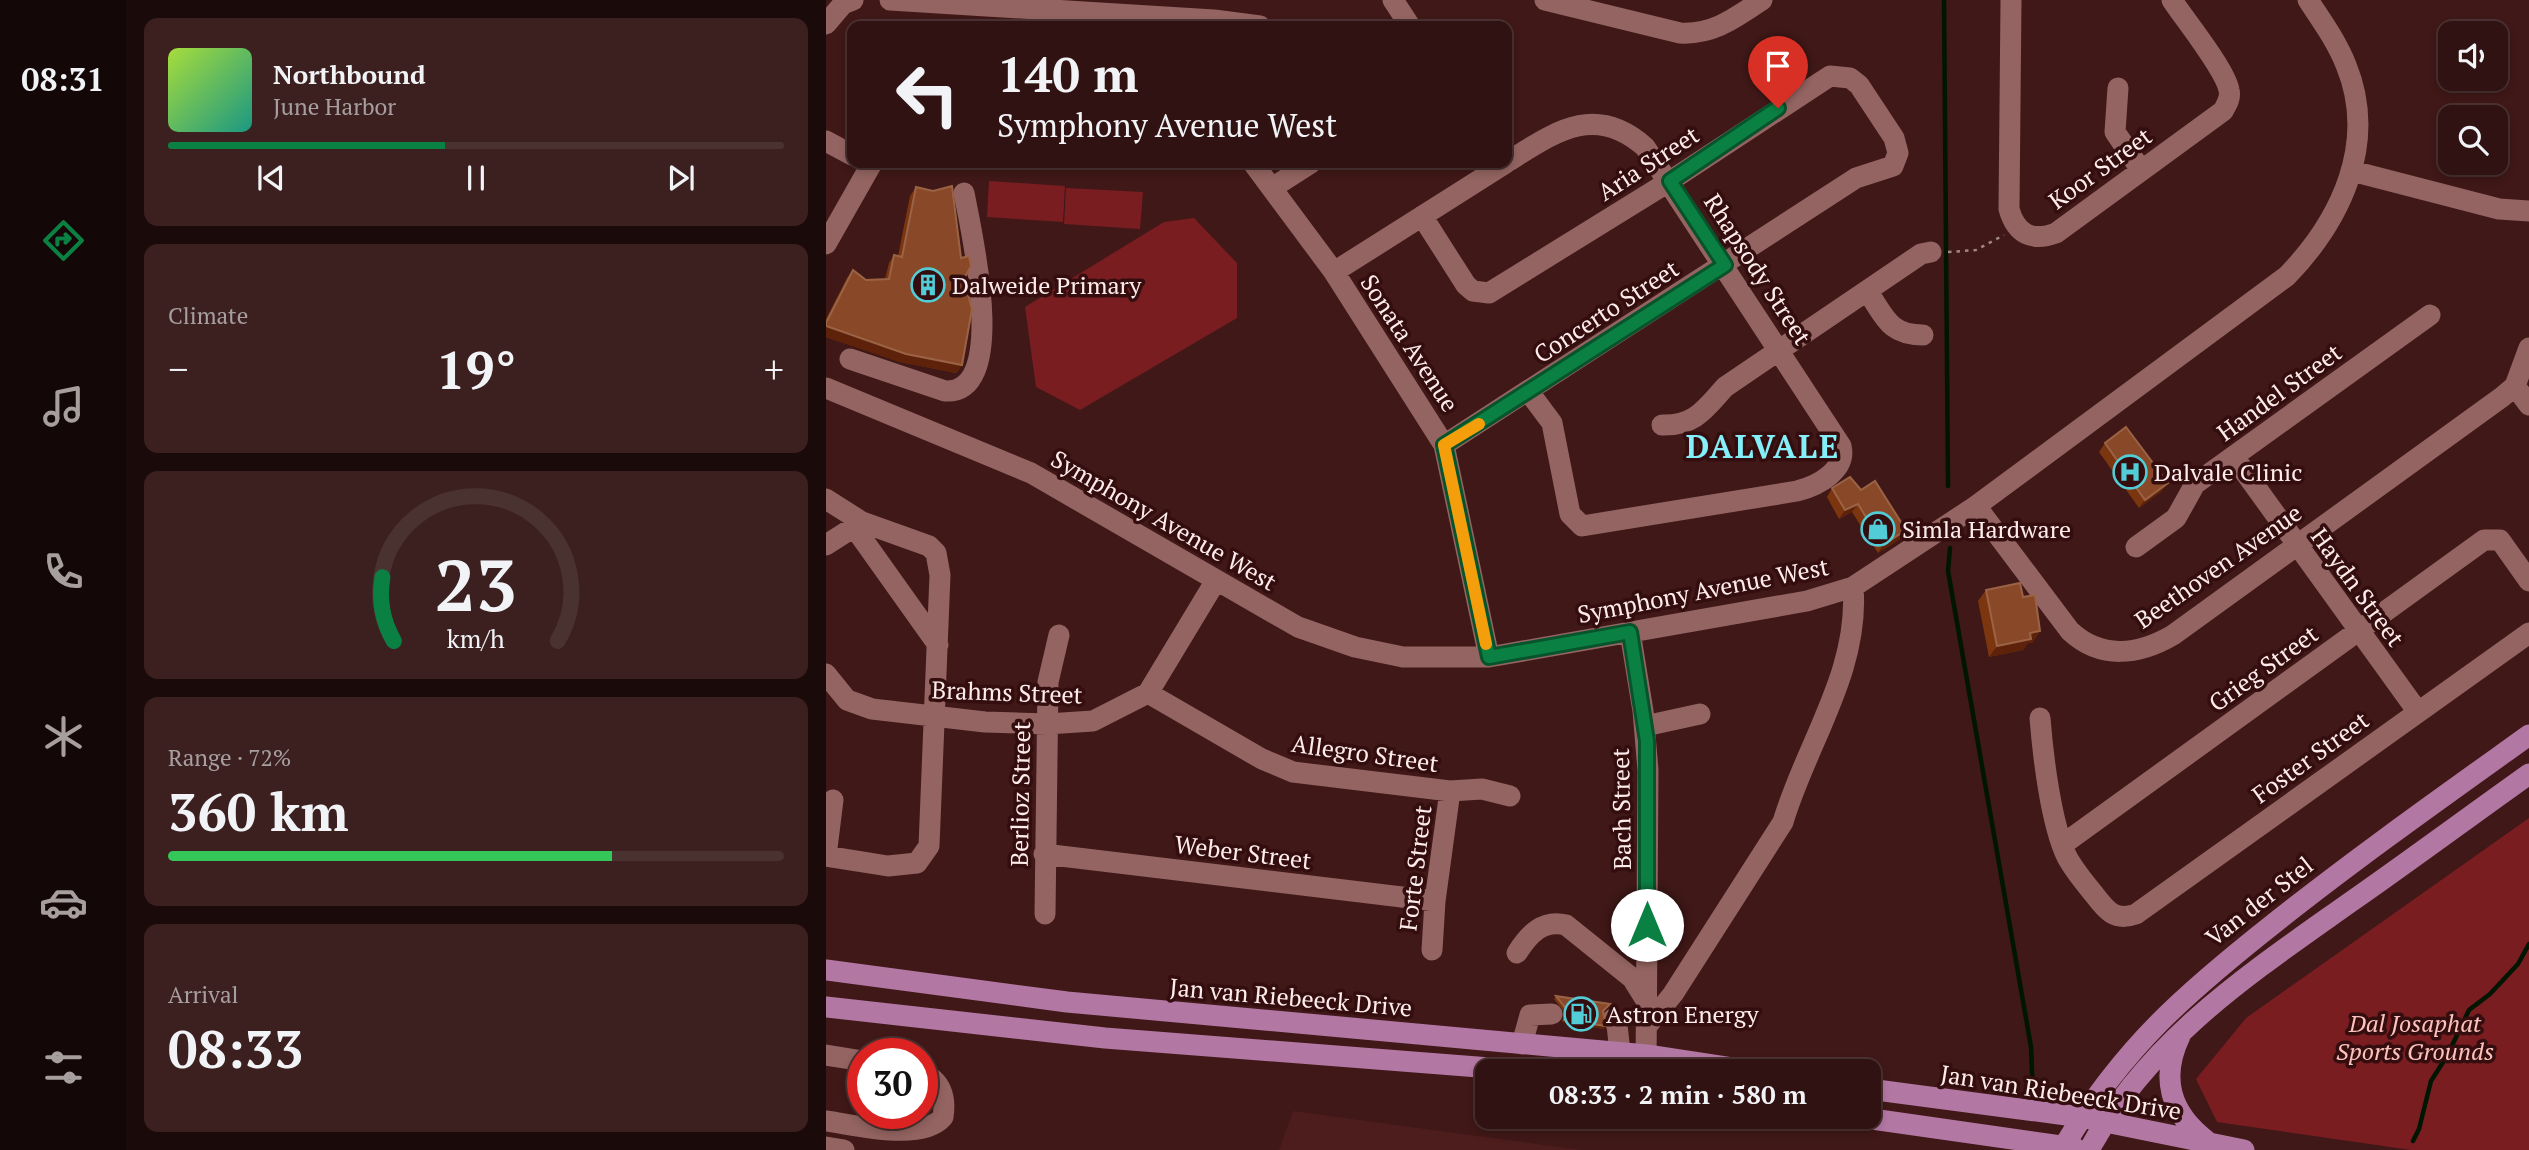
<!DOCTYPE html>
<meta charset="utf-8">
<style>
:root{--surface:#2f1211;--page:#3b201f;--text:#f1f3f6;--muted:#a79e9f;--line:#4a3231;--accent:#0b8043}
body{margin:0;font-family:"PT Serif",serif;background:var(--page);color:var(--text);height:100vh;display:flex;flex-direction:column;font-size:26px;white-space:nowrap}
*{box-sizing:border-box;margin:0}
p{font-size:23px;color:var(--muted)}
.icon{flex:none;width:38px;height:38px;fill:none;stroke:currentColor;stroke-width:2;stroke-linecap:round;stroke-linejoin:round}
.map{position:relative;flex:1;overflow:hidden}
.side{display:flex;flex-direction:column;gap:18px;padding:18px;background:#1a0a09;width:700px}
.side>*{flex:none}
.banner{position:absolute;left:21px;top:21px;width:665px;height:147px;border-radius:14px;box-shadow:0 4px 10px #0003,0 0 0 2px var(--line);background:#2f1211;color:var(--text);overflow:hidden}
.buttons{position:absolute;left:1612px;top:21px;display:grid;gap:14px}
.buttons a{display:grid;place-items:center;width:70px;height:70px;border-radius:14px;background:var(--surface);box-shadow:0 4px 10px #0003,0 0 0 2px var(--line);font-size:35px}
.speed{position:absolute;left:21px;top:1038px;display:flex;gap:14px;font-size:35px;font-weight:700;text-align:center}
.speed>*{display:grid;place-content:center;width:91px;height:91px;border-radius:50%;background:var(--surface);box-shadow:0 4px 10px #0003,0 0 0 2px var(--line);line-height:1}
.speed .limit{border:10px solid #d22;background:#fff;color:#111}
.pin{position:absolute;display:grid;place-items:center;width:60px;height:60px;color:#fff;margin:-72px -30px;border-radius:50% 50% 50% 0;rotate:-45deg;box-shadow:0 0 7px #0007}
.pin .icon{rotate:45deg}
.me{position:absolute;width:77px;margin:-38px;rotate:0deg;stroke-linejoin:round;filter:drop-shadow(0 0 5px #0008)}
.turn{display:flex;align-items:center;gap:24px;height:147px;padding:0 35px;font-size:32px}
.turn .icon{width:91px;height:91px;stroke-width:2.5}
.turn b{display:block;font-size:49px;line-height:60px}
.big{font-size:52px;font-weight:700;line-height:1.1}
.side .tile{flex:1;display:flex;flex-direction:column;justify-content:center;gap:10px;min-width:0;padding:0 24px;border-radius:14px;background:var(--page)}
.side .dial{align-items:center;gap:0}
.dial svg{height:182px;overflow:visible;fill:none;stroke:var(--line);stroke-width:7;stroke-linecap:round;text-anchor:middle}
.dial text{fill:var(--text);stroke:none}
.song{display:flex;align-items:center;gap:21px}
.cover{width:84px;height:84px;border-radius:10px;background:linear-gradient(135deg,hsl(80 70% 55%),hsl(170 70% 35%))}
.played{height:7px;border-radius:4px;background:linear-gradient(90deg,var(--accent) 45%,var(--line) 45%)}
.keys{display:flex;justify-content:space-around;direction:ltr}
.heat{display:flex;justify-content:space-between;align-items:center;font-size:38px;direction:ltr}
.charge{height:10px;border-radius:5px;background:linear-gradient(90deg,#34c759 72%,var(--line) 0)}
.trip{position:absolute;left:649px;top:1059px;width:406px;height:70px;border-radius:14px;background:var(--surface);box-shadow:0 4px 10px #0003,0 0 0 2px var(--line);font-weight:700;line-height:70px;text-align:center}
main{display:flex;flex:1;min-height:0}
.dock{display:flex;flex-direction:column;width:126px;justify-content:space-around;align-items:center;background:#130707;color:var(--muted)}
.dock .icon{width:49px;height:49px}
.dock .active{color:var(--accent)}
.dock b{font-size:32px;color:var(--text)}
.map>svg:first-child{display:block}
.built{fill:#4c1d1c}
.green{fill:#791d21}
.lines{fill:none;stroke-linecap:round;stroke-linejoin:round}
.stream{stroke:#001601;stroke-width:4.5}
.path{stroke:#a38786;stroke-width:2.5;stroke-dasharray:3.5 5;stroke-linecap:butt}
.minor{stroke:#936461;stroke-width:21}
.major{stroke:#b377a4;stroke-width:21}
.wall{fill:#7b3610}
.shaded-wall{fill:#5d2209}
.building{fill:#894928;stroke:#9b6346;stroke-width:2}
.route-casing{stroke:#07532c;stroke-width:18}
.route{stroke:#0b8043;stroke-width:12}
.slow{stroke:#f59e0b;stroke-width:12}
.labels{text-anchor:middle;dominant-baseline:central;stroke-width:7;stroke-linejoin:round;paint-order:stroke}
.street-label{font-size:24px;fill:#fdeceb;stroke:#340e0e}
.poi-label{font-size:24px;fill:#fdeceb;stroke:#340e0e;text-anchor:start}
.park-label{font-size:24px;font-style:italic;fill:#fdc2be;stroke:#340e0e}
.district-label{font-size:32px;font-weight:bold;letter-spacing:2px;fill:#84eff8;stroke:#340e0e}
</style>
<main>
<nav class="dock">
<b>08:31</b>
<svg class="icon active" aria-label="directions" viewBox="0 0 24 24"><path d="M12 3l9 9-9 9-9-9zM9 14v-3h6M13 9l2 2-2 2"/></svg>
<svg class="icon" aria-label="music" viewBox="0 0 24 24"><path d="M9 18V5l10-2v13"/><circle cx="6" cy="18" r="3"/><circle cx="16" cy="16" r="3"/></svg>
<svg class="icon" aria-label="phone" viewBox="0 0 24 24"><path d="M5 4h4l2 5-3 2q2 4 5 5l2-3 5 2v4C11 20 4 13 5 4z"/></svg>
<svg class="icon" aria-label="climate" viewBox="0 0 24 24"><path d="M12 3v18M4 7l16 10M4 17L20 7"/></svg>
<svg class="icon" aria-label="car" viewBox="0 0 24 24"><path d="M5 17H2v-5l4-1 3-4h7l3 4 3 1v5h-3M9 17h6M6 11h13"/><circle cx="7" cy="17" r="2"/><circle cx="17" cy="17" r="2"/></svg>
<svg class="icon" aria-label="filters" viewBox="0 0 24 24"><path d="M4 7h16M4 17h16"/><circle cx="9" cy="7" r="2"/><circle cx="15" cy="17" r="2"/></svg>
</nav>
<section class="side">
<div class="tile">
<div class="song"><i class="cover"></i><div><b>Northbound</b><p>June Harbor</p></div></div>
<div class="played"></div>
<div class="keys"><svg class="icon" aria-label="previous" viewBox="0 0 24 24"><path d="M18 5L8 12l10 7zM5 5v14"/></svg><svg class="icon" aria-label="pause" viewBox="0 0 24 24"><path d="M8 5v14M16 5v14"/></svg><svg class="icon" aria-label="next" viewBox="0 0 24 24"><path d="M6 5l10 7-10 7zM19 5v14"/></svg></div>
</div>
<div class="tile"><p>Climate</p>
<div class="heat"><a>−</a><b class="big">19°</b><a>+</a></div>
</div>
<div class="tile dial"><svg viewBox="0 0 100 80">
<path d="M14 69A42 42 0 1 1 86 69"/>
<path d="M14 69A42 42 0 0 1 9 41" stroke="#0b8043"/>
<text x="50" y="56" font-size="32" font-weight="700">23</text>
<text x="50" y="72" font-size="11">km/h</text>
</svg></div>
<div class="tile"><p>Range · 72%</p><b class="big">360 km</b><div class="charge"></div></div>
<div class="tile"><p>Arrival</p><b class="big">08:33</b></div>
</section>
<div class="map">
<svg width="1703" height="1150" viewBox="0 0 1703 1150">
<rect width="100%" height="100%" fill="#3f1817"/>
<path class="built" d="M467,1111L756,1150H453Z"/>
<path class="green" d="M163,181L239,186L237,222L161,217Z
M240,188L317,192L314,229L238,224Z
M368,218L411,263V318L254,410L210,387L199,307L338,222Z
M1703,818V1150H1585L1391,1122L1370,1079L1420,1018Z"/>
<g class="lines">
<path class="stream" d="M1118,0L1122,486
M1124,548L1122,571L1205,1047L1207,1096
M1587,1141L1593,1129L1605,1081L1621,1056L1643,1010L1664,994L1692,964L1703,944"/>
<path class="path" d="M1122,252L1150,250L1178,235"/>
<path class="minor" d="M64,0L388,20L434,26
M567,0L584,26
M719,0L854,33C887,35 909,18 936,0
M1185,0L1183,209C1190,234 1206,242 1230,233L1397,111C1401,104 1405,98 1403,90C1399,69 1359,20 1346,0
M0,24L17,4L27,0
M1292,88L1289,132L1315,170
M0,141L26,155
M681,162C728,133 768,102 819,147L1015,446C1021,470 992,486 971,491L756,526L744,514L726,423L703,392
M427,163L508,272L618,445L663,657
M1526,171L1673,209L1703,211
M446,188L485,163
M596,216L640,285L647,291L663,293L844,181L1004,76L1024,78L1033,85L1068,138L1072,153L1067,166L1030,178L618,445
M0,244L46,163
M508,272L680,163
M1042,292C1059,317 1063,335 1097,335
M24,359L119,391C184,395 145,230 138,193
M1689,386L1703,405
M0,388L205,473L472,627L529,647L577,657H663L981,601L1027,587L1150,506L1461,276C1515,220 1552,143 1520,65C1511,42 1496,21 1482,0
M836,425C869,426 879,409 899,387L1095,254L1105,252
M1408,457L1592,712
M0,499L36,522L103,546L110,553L114,575L103,846L91,863L62,866L0,856
M1150,506L1244,631C1275,660 1313,655 1347,635L1676,397L1689,386L1703,348
M28,527L112,645
M0,545L36,522
M1310,547L1350,518L1369,484L1604,315
M804,632L817,711L822,770L820,1071
M0,674L21,700L46,709L159,722L221,724L267,721L322,693L389,582
M322,693L436,759L467,772L624,791L656,789L684,796
M1214,718C1217,756 1225,824 1241,857C1248,870 1258,882 1267,893C1280,910 1288,922 1310,914L1703,633
M819,726L874,714
M1236,845L1658,540H1674L1703,581
M218,854L609,901
M0,856L7,800
M219,914L222,682L233,635
M606,950L609,901L624,791
M691,953C703,934 717,919 740,925L806,978L821,1002
M787,1019L791,1025L794,1052
M821,1026L847,994L957,822C980,744 1034,671 1027,587
M696,1044L704,1015L726,1014
M0,1055L37,1061
M0,1121C30,1125 96,1142 117,1117C120,1098 116,1081 96,1073
M0,1147L18,1150"/>
<path class="major" d="M0,970L241,1002L821,1055L926,1071
M0,1007L279,1038L703,1071
M1354,1036C1334,1078 1344,1113 1381,1141
M1043,1089L1255,1117L1418,1150
M1025,1116L1249,1148
M1238,1146C1298,1046 1361,992 1451,921C1533,856 1618,796 1703,735
M1263,1150C1323,1039 1426,972 1526,901C1586,859 1644,816 1703,774"/>
</g>
<path class="wall" d="M90,187L138,279L136,365L130,373L74,362L0,337V319L21,278L27,270L40,280L59,279L63,263L68,255L72,256L84,196Z
M1279,443L1336,491L1313,508L1273,452Z
M1024,477L1074,539L1052,553L1026,512L1013,519L1001,497L1006,488Z
M1160,590L1197,597L1214,631L1206,643H1202L1197,650L1163,657L1152,601Z
M730,996L784,1004L777,1012L778,1029L736,1022L739,1013L728,999Z"/>
<path class="shaded-wall" d="M0,326L136,365L130,373L74,362L0,337Z
M1342,483L1336,491L1313,508L1319,500Z
M1032,504L1026,512L1013,519L1019,510Z
M1080,530L1074,539L1052,553L1057,545Z
M1214,631L1206,643H1202L1197,650L1163,657L1171,646L1204,633Z
M738,1020L780,1026L778,1029L736,1022Z"/>
<path class="building" d="M126,186L135,258L143,256L145,266L138,279L146,309L136,365L80,354L0,326V323L27,270L40,280L63,279L68,255L76,257L90,187L107,191Z
M1300,427L1342,483L1319,500L1279,443Z
M1024,477L1035,490L1049,481L1080,530L1057,545L1032,504L1019,510L1006,488Z
M1194,583L1197,597L1209,595L1214,631L1204,633L1205,639L1171,646L1160,590Z
M730,996L784,1004L777,1011L780,1026L738,1020L741,1010Z"/>
<g class="lines">
<defs>
<path id="route" d="M821,925V741L804,632L663,657L618,445L899,265L844,181L952,108"/>
</defs>
<use href="#route" class="route-casing"/>
<use href="#route" class="route"/>
<path class="slow" d="M653,424L618,445L660,644"/>
</g>
<defs>
<symbol id="building-ring" viewBox="-11 -11 22 22"><circle r="9.5" fill="#340e0e" stroke="#52ccd6" stroke-width="1.5"/><path d="M-4-6H4V6H1V3H-1V6H-4ZM-2.5-4.3h1.7v1.8h-1.7ZM.8-4.3h1.7v1.8H.8ZM-2.5-1h1.7V.8h-1.7ZM.8-1h1.7V.8H.8Z" fill="#52ccd6"/></symbol>
<symbol id="hospital-ring" viewBox="-11 -11 22 22"><circle r="9.5" fill="#340e0e" stroke="#52ccd6" stroke-width="1.5"/><path d="M-5-5h3v3.5h4V-5h3V5h-3V1.5h-4V5h-3Z" fill="#52ccd6"/></symbol>
<symbol id="shop-ring" viewBox="-11 -11 22 22"><circle r="9.5" fill="#340e0e" stroke="#52ccd6" stroke-width="1.5"/><path d="M-5-2.5h2.3a2.7 3.5 0 0 1 5.4 0H5L5.5 6h-11ZM-1.5-2.5h3a1.5 2.3 0 0 0-3 0Z" fill="#52ccd6"/></symbol>
<symbol id="fuel-ring" viewBox="-11 -11 22 22"><circle r="9.5" fill="#340e0e" stroke="#52ccd6" stroke-width="1.5"/><path d="M-5.5-6h7V0h2V4h1.3V-2.5L3-4.5l.8-.8L6-3V5H2.5V1h-1V6h-7ZM-4.2-4.7v3.2H.2V-4.7Z" fill="#52ccd6"/></symbol>
</defs>
<g fill-rule="evenodd">
<use href="#building-ring" x="83" y="266" width="38" height="38"/>
<use href="#hospital-ring" x="1285" y="453" width="38" height="38"/>
<use href="#shop-ring" x="1033" y="510" width="38" height="38"/>
<use href="#fuel-ring" x="736" y="995" width="38" height="38"/>
</g>
<g class="labels">
<g class="street-label">
<text transform="translate(822 163) rotate(-33)">Aria Street</text>
<text transform="translate(1274 168) rotate(-36)">Koor Street</text>
<text transform="translate(932 269) rotate(57)">Rhapsody Street</text>
<text transform="translate(780 311) rotate(-33)">Concerto Street</text>
<text transform="translate(584 343) rotate(57)">Sonata Avenue</text>
<text transform="translate(1453 392) rotate(-36)">Handel Street</text>
<text transform="translate(338 520) rotate(30)">Symphony Avenue West</text>
<text transform="translate(1392 566) rotate(-35)">Beethoven Avenue</text>
<text transform="translate(1532 587) rotate(54)">Haydn Street</text>
<text transform="translate(877 590) rotate(-11)">Symphony Avenue West</text>
<text transform="translate(1437 668) rotate(-36)">Grieg Street</text>
<text transform="translate(181 692) rotate(2)">Brahms Street</text>
<text transform="translate(539 753) rotate(8)">Allegro Street</text>
<text transform="translate(1484 757) rotate(-36)">Foster Street</text>
<text transform="translate(194 794) rotate(-89)">Berlioz Street</text>
<text transform="translate(795 809) rotate(-91)">Bach Street</text>
<text transform="translate(417 852) rotate(7)">Weber Street</text>
<text transform="translate(589 868) rotate(-83)">Forte Street</text>
<text transform="translate(1433 901) rotate(-38)">Van der Stel</text>
<text transform="translate(465 997) rotate(5)">Jan van Riebeeck Drive</text>
<text transform="translate(1235 1092) rotate(9)">Jan van Riebeeck Drive</text>
</g>
<g class="poi-label">
<text x="126" y="285">Dalweide Primary</text>
<text x="1328" y="472">Dalvale Clinic</text>
<text x="1076" y="529">Simla Hardware</text>
<text x="780" y="1014">Astron Energy</text>
</g>
<g class="park-label">
<text x="1589" y="1023">Dal Josaphat<tspan x="1589" dy="28">Sports Grounds</tspan></text>
</g>
<g class="district-label">
<text x="937" y="446">DALVALE</text>
</g>
</g>
</svg>
<div class="buttons">
<a><svg class="icon" aria-label="sound" viewBox="0 0 24 24"><path d="M4 9h4l5-4v14l-5-4H4zM17 9q2 3 0 6"/></svg></a>
<a><svg class="icon" aria-label="search" viewBox="0 0 24 24"><circle cx="10" cy="10" r="6"/><path d="M15 15l6 6"/></svg></a>
</div>
<div class="speed"><div class="limit">30</div></div>
<div class="pin" style="left:952px;top:108px;background:#d93025"><svg class="icon" aria-label="arrive" viewBox="0 0 24 24"><path d="M6 21V4h12l-3 4 3 4H6"/></svg></div>
<svg class="me" style="left:821px;top:925px" viewBox="-20 -20 40 40"><circle r="19" fill="#fff"/><path d="M0-13L10 11 0 6-10 11z" fill="#0b8043"/></svg>
<div class="trip">08:33 · 2 min · 580 m</div>
<div class="banner">
<div class="turn"><svg class="icon" aria-label="left" viewBox="0 0 24 24"><path d="M17 20v-9H6M10 6l-5 5 5 5"/></svg><div><b>140 m</b>Symphony Avenue West</div></div>
</div>
</div>
</main>
